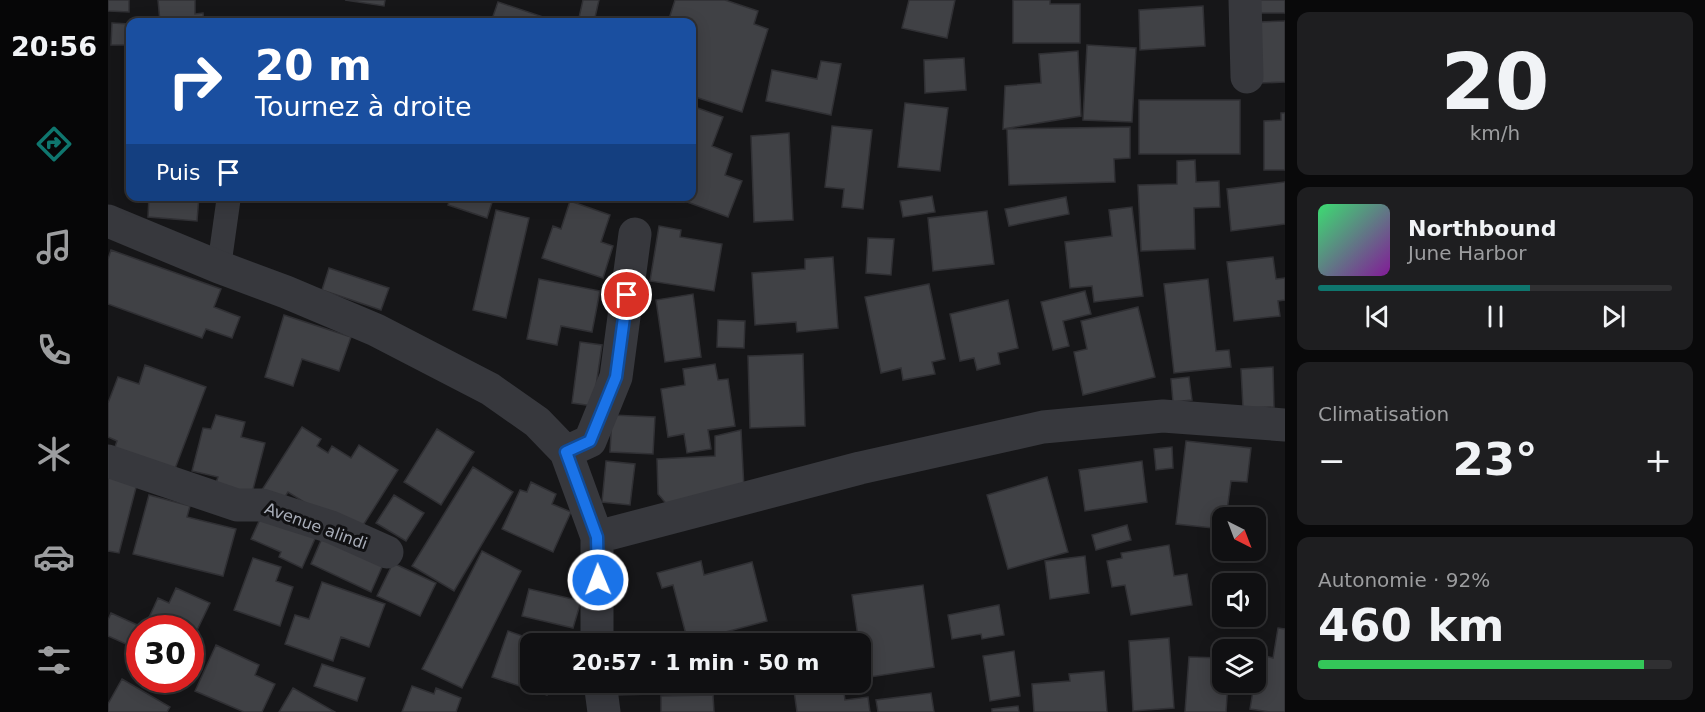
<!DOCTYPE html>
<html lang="fr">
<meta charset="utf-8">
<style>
:root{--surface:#101012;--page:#1e1e20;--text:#f1f3f6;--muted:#9c9d9f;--line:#303032;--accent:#0f766e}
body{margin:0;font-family:"DejaVu Sans",sans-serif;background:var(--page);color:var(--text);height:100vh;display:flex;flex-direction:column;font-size:22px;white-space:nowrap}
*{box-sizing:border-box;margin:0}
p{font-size:20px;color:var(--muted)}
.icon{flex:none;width:33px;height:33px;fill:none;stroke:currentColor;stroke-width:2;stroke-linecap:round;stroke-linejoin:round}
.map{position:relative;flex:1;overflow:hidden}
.details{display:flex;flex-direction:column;gap:12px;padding:12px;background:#09090a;width:420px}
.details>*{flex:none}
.guide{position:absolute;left:18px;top:18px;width:570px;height:183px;border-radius:12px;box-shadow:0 3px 15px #0003,0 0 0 2px var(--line);background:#1a4fa0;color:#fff;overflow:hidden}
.needle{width:39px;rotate:138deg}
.buttons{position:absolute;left:1104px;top:507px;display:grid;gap:12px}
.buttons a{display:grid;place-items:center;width:54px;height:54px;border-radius:12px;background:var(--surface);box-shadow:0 3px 15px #0003,0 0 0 2px var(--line);font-size:30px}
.speed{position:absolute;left:18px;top:615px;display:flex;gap:12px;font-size:30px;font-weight:700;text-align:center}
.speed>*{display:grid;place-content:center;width:78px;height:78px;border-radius:50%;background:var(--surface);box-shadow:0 3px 15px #0003,0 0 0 2px var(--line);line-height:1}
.speed .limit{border:9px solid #d22;background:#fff;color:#111}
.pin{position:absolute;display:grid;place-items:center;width:51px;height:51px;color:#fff;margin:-26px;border:3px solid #fff;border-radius:50%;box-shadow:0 2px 6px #0007}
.me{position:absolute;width:66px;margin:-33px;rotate:359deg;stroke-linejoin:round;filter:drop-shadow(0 0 4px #0008)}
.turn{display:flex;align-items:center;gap:21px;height:126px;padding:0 30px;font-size:27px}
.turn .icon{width:78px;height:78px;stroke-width:2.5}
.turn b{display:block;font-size:42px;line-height:51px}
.then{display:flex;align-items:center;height:57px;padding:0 30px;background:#0003;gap:12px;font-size:22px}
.big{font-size:45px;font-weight:700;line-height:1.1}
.details .widget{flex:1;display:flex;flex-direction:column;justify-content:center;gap:9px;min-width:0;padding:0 21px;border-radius:12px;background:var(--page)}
.details .dial{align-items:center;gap:0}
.dial b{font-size:78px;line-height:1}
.song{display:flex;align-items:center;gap:18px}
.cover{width:72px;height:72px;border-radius:9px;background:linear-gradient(135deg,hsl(140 70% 55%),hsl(290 70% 35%))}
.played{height:6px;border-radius:3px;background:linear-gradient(90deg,var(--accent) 60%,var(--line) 60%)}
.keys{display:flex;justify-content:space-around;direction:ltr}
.heat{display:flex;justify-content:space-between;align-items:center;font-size:33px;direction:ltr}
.charge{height:9px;border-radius:4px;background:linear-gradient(90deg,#34c759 92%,var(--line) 0)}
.trip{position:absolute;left:412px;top:633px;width:351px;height:60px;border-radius:12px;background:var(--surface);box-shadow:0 3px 15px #0003,0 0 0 2px var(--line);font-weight:700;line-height:60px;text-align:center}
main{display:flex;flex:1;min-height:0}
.tab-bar{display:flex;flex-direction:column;width:108px;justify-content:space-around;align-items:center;background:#060607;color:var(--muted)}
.tab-bar .icon{width:42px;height:42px}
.tab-bar .current{color:var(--accent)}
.tab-bar b{font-size:27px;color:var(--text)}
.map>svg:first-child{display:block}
.building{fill:#404145;stroke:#303034;stroke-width:1.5}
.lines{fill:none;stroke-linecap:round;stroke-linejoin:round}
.service{stroke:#37383d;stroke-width:24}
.minor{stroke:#37383d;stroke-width:33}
.route-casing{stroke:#114b97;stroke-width:15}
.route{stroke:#1a73e8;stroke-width:10}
.labels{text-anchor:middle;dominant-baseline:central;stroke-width:6;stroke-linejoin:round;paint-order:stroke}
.street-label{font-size:16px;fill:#a8adb8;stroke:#111113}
</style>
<main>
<nav class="tab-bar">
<b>20:56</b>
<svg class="icon current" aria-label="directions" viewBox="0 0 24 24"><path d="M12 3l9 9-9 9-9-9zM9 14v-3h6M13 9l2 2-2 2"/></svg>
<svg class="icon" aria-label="music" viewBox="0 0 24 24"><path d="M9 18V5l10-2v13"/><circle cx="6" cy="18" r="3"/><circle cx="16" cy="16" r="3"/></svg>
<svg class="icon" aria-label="phone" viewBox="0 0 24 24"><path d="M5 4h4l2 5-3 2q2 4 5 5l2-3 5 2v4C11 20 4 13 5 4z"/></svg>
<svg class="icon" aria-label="climate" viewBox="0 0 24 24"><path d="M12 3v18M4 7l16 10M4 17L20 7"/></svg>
<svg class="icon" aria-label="car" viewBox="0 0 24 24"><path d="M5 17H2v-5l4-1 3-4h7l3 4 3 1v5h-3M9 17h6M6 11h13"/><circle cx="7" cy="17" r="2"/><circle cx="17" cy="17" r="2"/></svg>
<svg class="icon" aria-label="filters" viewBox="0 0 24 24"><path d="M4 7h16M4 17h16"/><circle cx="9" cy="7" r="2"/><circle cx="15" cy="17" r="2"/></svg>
</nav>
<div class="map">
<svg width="1177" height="712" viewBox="0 0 1177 712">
<rect width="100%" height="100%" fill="#161618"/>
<path class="building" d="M0,0H21V12L0,11Z
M50,0H87V14L95,13L96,22H52Z
M237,0H277L276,6Z
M475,0H491L486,22H470Z
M567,0H617L650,11L646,24L660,29L634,112L584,96V22H560Z
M801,0H847L839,38L794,28Z
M905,0H942V4H972V43H905Z
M1148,0H1177V13H1148Z
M390,2L450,22H383Z
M1095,6L1097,46L1032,50L1031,10Z
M1177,21V82L1153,83L1151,22Z
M4,23L22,24V45H3Z
M979,45L1028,48L1024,122L975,120Z
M970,51L973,116L895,129L897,86L933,83L931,54Z
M856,58L858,90L817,93L816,60Z
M713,61L733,64L723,115L658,101L664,70L709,79Z
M1031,100H1132V154H1031Z
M797,103L840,108L832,171L790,167Z
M584,106L615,117L604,146L624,154L617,175L634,181L620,217L563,196H584Z
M1173,113H1177V170H1156V121L1173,120Z
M724,126L764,130L755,209L734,207L736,189L717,187Z
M1022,127V158L1006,159L1007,182L901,185L899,129Z
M681,133L685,220L646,222L643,136Z
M1087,160L1088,182L1111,181L1112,207L1086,208L1087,249L1033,251L1030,185L1069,184V161Z
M1177,182V224L1123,231L1119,189Z
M41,196H91L89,221L40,217Z
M343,196H386L379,218L340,205Z
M824,196L827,212L795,217L792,201Z
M958,197L961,214L901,226L897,209Z
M462,201L502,215L493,242L505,246L495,278L434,258L445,226L453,229Z
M1024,207L1035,296L986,302L984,286L962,288L957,242L1004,236L1001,210Z
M388,210L421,218L398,318L365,310Z
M879,211L886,264L825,271L820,218Z
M551,226L573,230L572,237L614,244L606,291L542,281Z
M760,238L786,239L783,275L758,273Z
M3,250L113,289L106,307L132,317L124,338L98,329L94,338L0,304V259Z
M725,257L730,328L689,332L688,322L647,325L644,273L697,269V259Z
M1165,257L1168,279L1177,278V300L1170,301L1172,316L1126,321L1119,262Z
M221,268L281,288L273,310L214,290Z
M431,279L492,291L484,332L453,326L449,345L419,339Z
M1100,279L1108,351L1121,350L1123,367L1066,373L1056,284Z
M821,284L837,359L824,362L827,374L795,380L793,368L773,373L757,297Z
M977,291L983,314L955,321L961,346L945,350L933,302Z
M585,294L593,357L557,362L548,300Z
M900,300L910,348L890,353L892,364L869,370L866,358L852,361L842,314Z
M1030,307L1047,377L975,395L966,352L979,349L973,321Z
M176,315L243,337L231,371L194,359L185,386L157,377Z
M610,320L637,321L636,348L609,347Z
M472,342L494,345L485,406L464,403Z
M695,354L697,426L642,428L640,356Z
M607,364L610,380L620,379L627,426L600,430L603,449L579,453L576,434L560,437L553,389L577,385L575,369Z
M37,365L98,387L65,474L5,453L9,441L0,437V403L10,377L31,384Z
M1165,367L1166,407L1135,408L1133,369Z
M1081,377L1084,400L1065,402L1063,379Z
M108,415L137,422L133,437L157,443L143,497L106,488L110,477L84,471L95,428L103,429Z
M504,415L547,417L545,454L502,452Z
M194,427L213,439L209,446L220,453L224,446L243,458L251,445L290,470L249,535L180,492L171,506L152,493Z
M329,429L366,452L333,505L296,482Z
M633,430L636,489L561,507L550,494L549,459L607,456V436Z
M1078,441L1143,448L1139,482L1123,481L1118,518H1114V529L1068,524Z
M1064,447L1065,468L1048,470L1046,449Z
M498,461L527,464L522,505L494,502Z
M1034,461L1039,502L977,511L971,470Z
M365,467L405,492L346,591L304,566Z
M0,468L31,476L11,553L0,551Z
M939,477L960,552L900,569L879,495Z
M423,482L448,494L444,504L463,512L445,552L394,529L412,490L419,492Z
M41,495L82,506L79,517L128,529L115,576L25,554Z
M286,495L316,513L298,541L268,523Z
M157,508L210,532L194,568L171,557L173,552L143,539Z
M1019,525L1023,540L988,550L984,535Z
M217,531L278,558L263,592L203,564Z
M1061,545L1066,576L1079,574L1084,605L1023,615L1017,585L1004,587L999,561L1014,558L1013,553Z
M374,551L413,571L354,688L314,669Z
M977,556L981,593L942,599L937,561Z
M145,558L173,567L168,581L185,587L172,626L126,610Z
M593,561L596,575L644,562L659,621L580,642L565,585L554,588L549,573Z
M285,563L328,583L312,616L269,596Z
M214,582L277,604L261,647L233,637L225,661L177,644L187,615L201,619Z
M815,585L826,667L756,678L753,644H751L744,595Z
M68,588L102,603L82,645V628H49L38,624L50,598L61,603Z
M421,589L473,601L465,628L414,616Z
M891,605L896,635L874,639L873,634L844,639L840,615Z
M3,613L36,628H32V638L27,648L0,636V620Z
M1170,628L1177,629V712H1162L1142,709L1151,654L1165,658Z
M400,631L437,644H423V682H443L439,695L384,677Z
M542,632L543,644H506V633Z
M1061,638L1066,708L1025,711L1021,641Z
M108,645L151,665L147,675L167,684L154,712H136L87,691Z
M906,651L912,696L882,701L875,656Z
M1081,657L1114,658V682H1120L1118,712H1077Z
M214,664L257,678L249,701L206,686Z
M996,671L999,712H926L924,684L962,681L961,674Z
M14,679L62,707L59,712H0V704Z
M507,682H544V694L507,695Z
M553,682H620V686L553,688Z
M304,686L326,694L328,688L353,698L348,712H294Z
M735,686L737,700L760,697L762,712H689L686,691Z
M185,688L227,712H171Z
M823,693L826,712H770L768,700Z
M605,695L606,712H553V696Z
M910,706L911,712H884V709Z"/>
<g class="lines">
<path class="service" d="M111,267L121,196"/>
<path class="minor" d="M1137,0L1139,77
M0,221L111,267L178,292L268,330L382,389L429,422L458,452L489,537L752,468L935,427L1055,416L1177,425
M458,452L482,441L508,377L527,234
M0,461L129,505H154L182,514L223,527L279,552
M489,644V537
M492,682L496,712"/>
</g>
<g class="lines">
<defs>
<path id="route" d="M490,580L489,537L458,452L482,441L508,377L519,295"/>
</defs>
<use href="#route" class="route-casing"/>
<use href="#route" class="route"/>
</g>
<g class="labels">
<g class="street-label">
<text transform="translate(208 526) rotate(20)">Avenue alindi</text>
</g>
</g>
</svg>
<div class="buttons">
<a><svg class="needle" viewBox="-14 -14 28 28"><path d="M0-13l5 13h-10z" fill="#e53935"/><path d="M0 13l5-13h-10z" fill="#9c9d9f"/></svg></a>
<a><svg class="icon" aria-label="sound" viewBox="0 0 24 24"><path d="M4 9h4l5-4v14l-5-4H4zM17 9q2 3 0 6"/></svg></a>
<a><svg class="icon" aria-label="layers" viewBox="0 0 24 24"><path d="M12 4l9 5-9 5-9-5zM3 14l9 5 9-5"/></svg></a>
</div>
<div class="speed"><div class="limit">30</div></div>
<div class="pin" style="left:519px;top:295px;background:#d93025"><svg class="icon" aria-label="arrive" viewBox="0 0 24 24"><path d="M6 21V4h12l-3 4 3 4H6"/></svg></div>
<svg class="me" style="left:490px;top:580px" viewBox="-20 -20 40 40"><circle r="17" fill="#1a73e8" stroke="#fff" stroke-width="3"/><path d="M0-11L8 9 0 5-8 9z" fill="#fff"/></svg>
<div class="trip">20:57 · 1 min · 50 m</div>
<div class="guide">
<div class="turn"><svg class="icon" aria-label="right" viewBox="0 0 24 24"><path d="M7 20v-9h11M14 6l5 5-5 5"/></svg><div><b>20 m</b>Tournez à droite</div></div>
<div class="then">Puis<svg class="icon" aria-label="arrive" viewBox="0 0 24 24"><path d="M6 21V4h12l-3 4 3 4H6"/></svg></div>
</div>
</div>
<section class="details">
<div class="widget dial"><b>20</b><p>km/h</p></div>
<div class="widget">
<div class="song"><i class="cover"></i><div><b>Northbound</b><p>June Harbor</p></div></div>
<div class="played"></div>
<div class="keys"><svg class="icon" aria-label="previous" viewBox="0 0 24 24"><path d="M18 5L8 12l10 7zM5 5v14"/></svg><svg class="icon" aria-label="pause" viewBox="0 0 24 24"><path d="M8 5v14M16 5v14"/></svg><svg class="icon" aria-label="next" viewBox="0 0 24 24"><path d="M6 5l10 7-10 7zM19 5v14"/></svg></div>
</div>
<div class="widget"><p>Climatisation</p>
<div class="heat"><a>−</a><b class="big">23°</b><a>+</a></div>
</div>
<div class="widget"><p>Autonomie · 92%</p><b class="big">460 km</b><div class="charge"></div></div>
</section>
</main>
